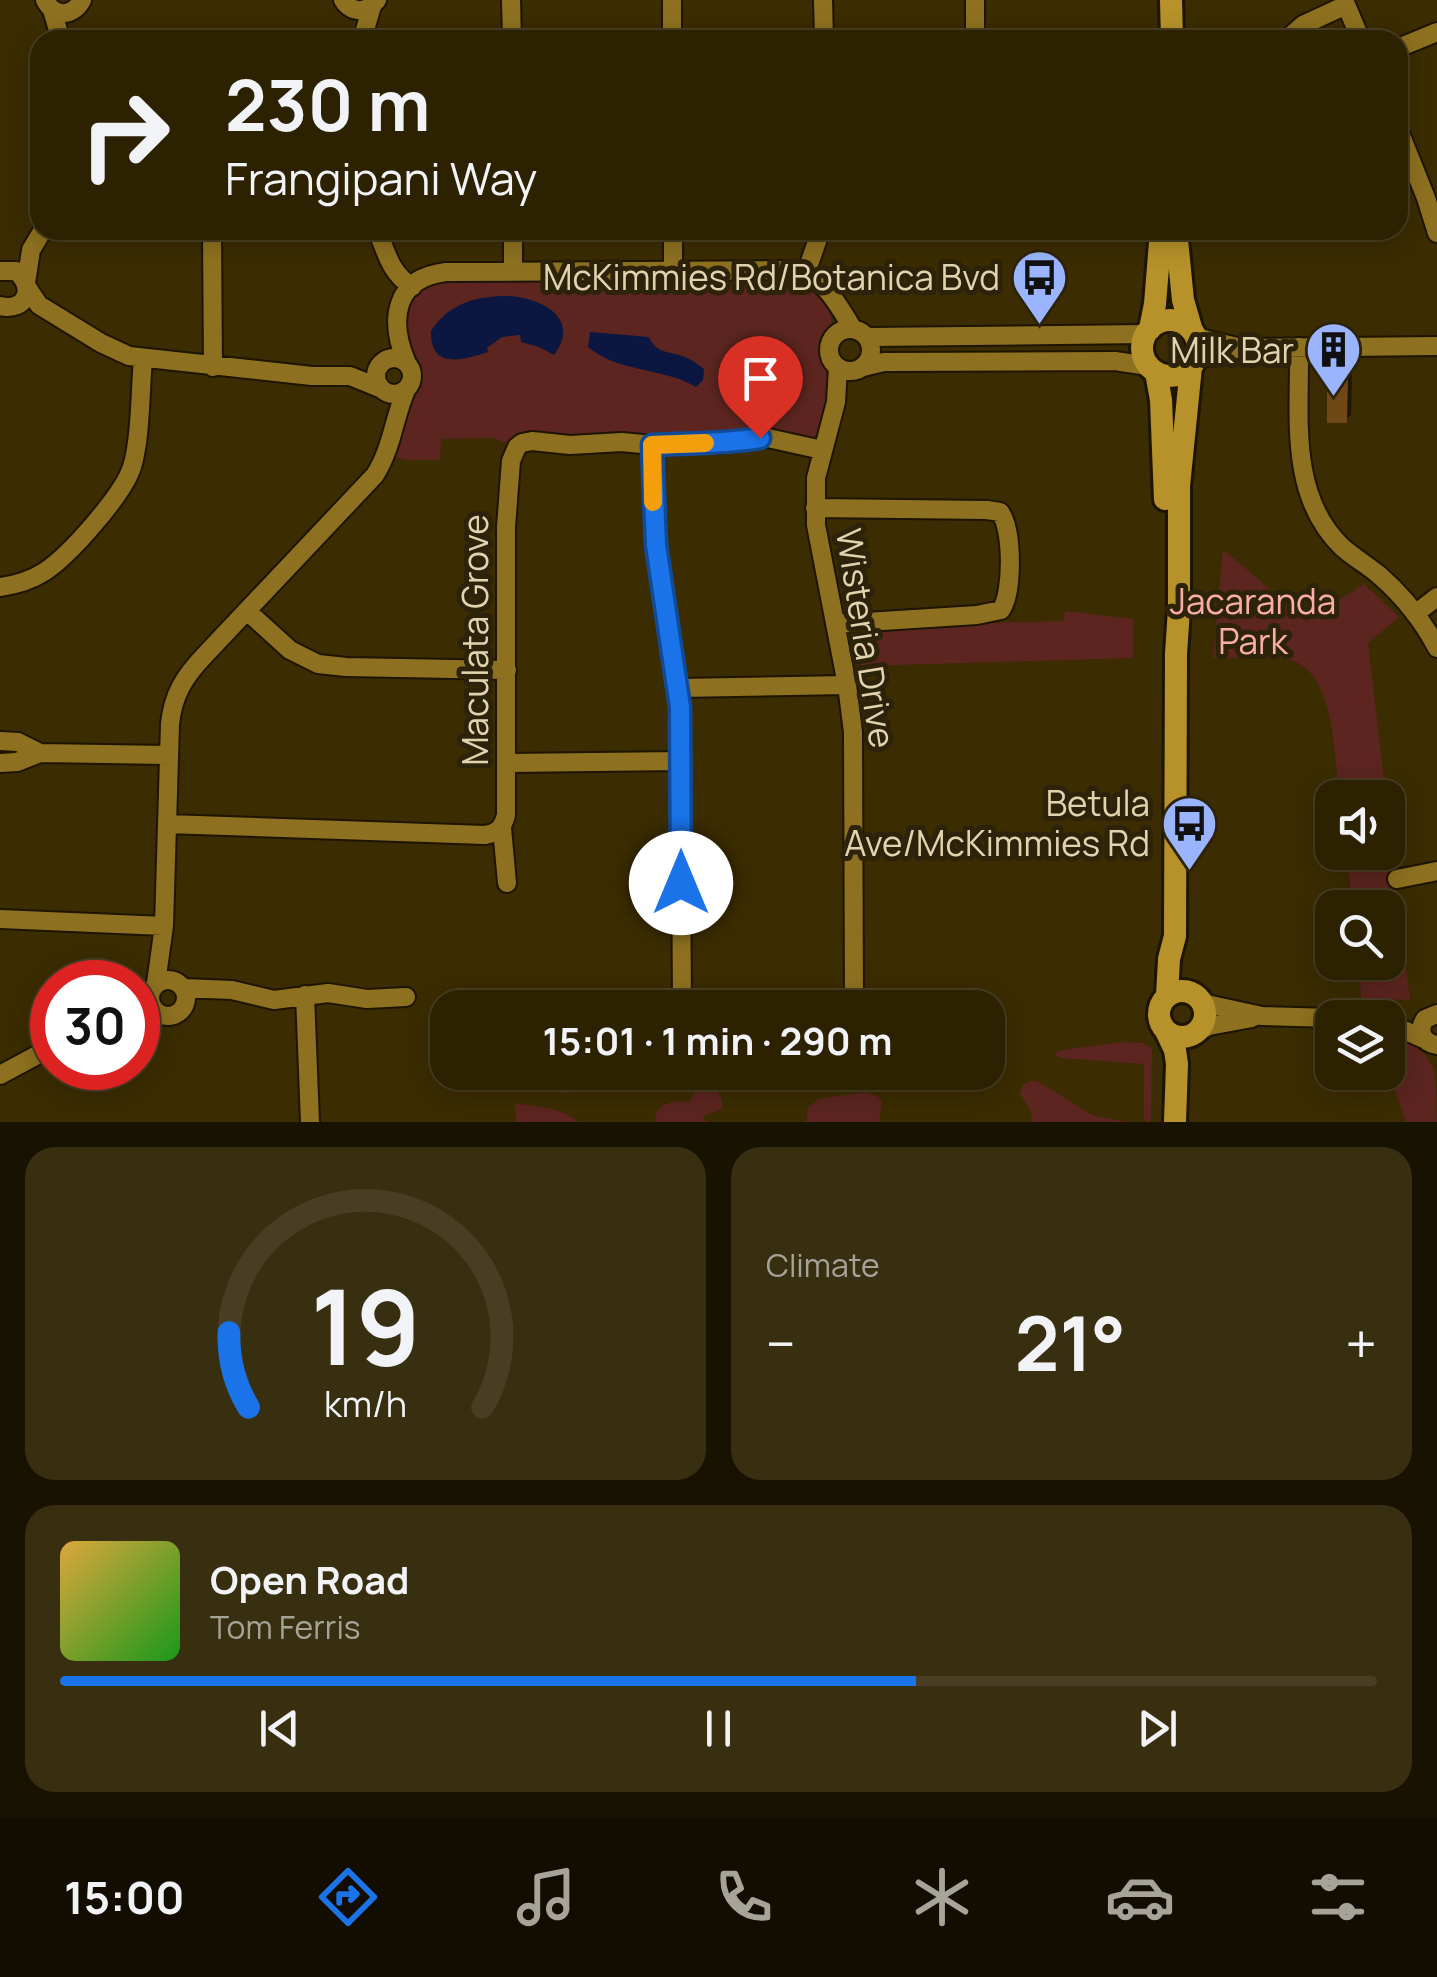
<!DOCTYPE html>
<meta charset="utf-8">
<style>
:root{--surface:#2c2101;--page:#382e10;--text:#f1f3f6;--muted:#a6a399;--line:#483e23;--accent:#1a73e8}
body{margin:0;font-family:Manrope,sans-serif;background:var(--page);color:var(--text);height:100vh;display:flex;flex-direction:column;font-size:38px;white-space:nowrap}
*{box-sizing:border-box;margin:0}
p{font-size:32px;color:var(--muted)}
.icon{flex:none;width:55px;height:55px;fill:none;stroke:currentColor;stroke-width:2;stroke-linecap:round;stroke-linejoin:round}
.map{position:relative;height:1122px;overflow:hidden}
.panel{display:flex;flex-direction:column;gap:25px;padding:25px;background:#181201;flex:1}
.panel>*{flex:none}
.guide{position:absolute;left:30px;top:30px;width:1378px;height:210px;border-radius:30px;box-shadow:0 5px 25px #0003,0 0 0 2px var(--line);background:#2c2101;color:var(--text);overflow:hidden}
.buttons{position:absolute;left:1315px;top:780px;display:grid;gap:20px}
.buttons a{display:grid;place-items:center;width:90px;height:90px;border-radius:20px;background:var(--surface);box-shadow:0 5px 25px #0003,0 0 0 2px var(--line);font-size:50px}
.speed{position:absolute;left:30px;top:960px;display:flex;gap:20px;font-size:50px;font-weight:700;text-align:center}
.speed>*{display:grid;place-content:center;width:130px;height:130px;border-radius:50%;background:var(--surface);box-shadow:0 5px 25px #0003,0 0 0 2px var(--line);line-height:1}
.speed .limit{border:15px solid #d22;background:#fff;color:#111}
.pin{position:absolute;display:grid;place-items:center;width:85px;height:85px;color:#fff;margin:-102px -42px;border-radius:50% 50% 50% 0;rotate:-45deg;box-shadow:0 0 10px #0007}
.pin .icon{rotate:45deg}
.me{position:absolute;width:110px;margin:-55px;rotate:0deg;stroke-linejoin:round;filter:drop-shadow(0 0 8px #0008)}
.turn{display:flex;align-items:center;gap:35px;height:210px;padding:0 30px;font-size:45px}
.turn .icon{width:130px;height:130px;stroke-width:2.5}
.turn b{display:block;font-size:70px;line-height:85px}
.big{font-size:75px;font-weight:700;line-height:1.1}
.panel .card{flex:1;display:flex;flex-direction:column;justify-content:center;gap:15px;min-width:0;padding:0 35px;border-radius:30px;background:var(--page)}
.panel .dial{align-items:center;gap:0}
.dial svg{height:260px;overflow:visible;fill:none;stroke:var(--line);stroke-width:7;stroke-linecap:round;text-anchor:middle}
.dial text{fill:var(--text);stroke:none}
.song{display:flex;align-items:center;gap:30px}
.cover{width:120px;height:120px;border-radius:15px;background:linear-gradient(135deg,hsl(40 70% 55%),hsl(120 70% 35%))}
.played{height:10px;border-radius:5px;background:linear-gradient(90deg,var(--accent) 65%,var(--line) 65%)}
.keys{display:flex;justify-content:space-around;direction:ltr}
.heat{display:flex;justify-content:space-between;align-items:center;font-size:55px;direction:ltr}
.panel .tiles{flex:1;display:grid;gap:25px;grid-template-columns:1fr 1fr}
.card:last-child{grid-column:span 2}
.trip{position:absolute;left:430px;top:990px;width:575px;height:100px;border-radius:30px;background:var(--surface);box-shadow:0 5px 25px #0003,0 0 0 2px var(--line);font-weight:700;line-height:100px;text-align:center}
.tabs{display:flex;height:160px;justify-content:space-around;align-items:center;background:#120d00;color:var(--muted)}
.tabs .icon{width:70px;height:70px}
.tabs .on{color:var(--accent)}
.tabs b{font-size:45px;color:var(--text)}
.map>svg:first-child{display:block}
.green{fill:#5c251f}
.water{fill:#0b1641}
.shadow{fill:#0007}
.building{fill:#6f4818}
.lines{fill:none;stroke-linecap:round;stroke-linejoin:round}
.minor-casing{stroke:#1e1500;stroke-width:22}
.major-casing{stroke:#1e1500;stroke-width:28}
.minor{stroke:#8e7120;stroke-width:18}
.major{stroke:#b7922a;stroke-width:22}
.route-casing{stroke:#114b97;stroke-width:25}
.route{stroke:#1a73e8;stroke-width:18}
.slow{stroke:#f59e0b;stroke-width:18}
.labels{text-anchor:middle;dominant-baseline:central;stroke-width:10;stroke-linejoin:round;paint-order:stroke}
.poi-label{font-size:35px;fill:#e2d3af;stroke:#2d230b;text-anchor:end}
.park-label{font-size:35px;fill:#fbafa4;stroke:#2d230b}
.street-label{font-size:35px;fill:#e2d3af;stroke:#2d230b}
</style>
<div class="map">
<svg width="1437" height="1122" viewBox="0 0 1437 1122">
<rect width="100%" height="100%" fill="#3b2c01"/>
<path class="green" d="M778,277H789L810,283L830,306L832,328L826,349L832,367V387L820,430L814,437L511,444L491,438L441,439L440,460H407L395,457L402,439L404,407L416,381L417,373L406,350L403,318L411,298L419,290L426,285L451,279L454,282H476L479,279L541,278L544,282L634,281L639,278H705L707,281L774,280Z
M1223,549L1307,621L1364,584L1399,617L1368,643L1386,797H1339C1334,758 1336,676 1293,661C1279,655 1232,658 1213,658Z
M1065,611L1133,619V658L861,666L853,627L1064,621Z
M1388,812L1410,1000L1361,998L1359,963L1388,962V908L1353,907L1346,853L1388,852Z
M1388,1030C1437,1057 1437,1061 1437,1122H1406L1388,1071Z
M1123,1042L1144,1043L1152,1048L1151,1121L1149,1122L1144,1120V1064L1062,1058L1054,1055L1061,1050Z
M519,1073V1072L589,1073L579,1077L569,1094L548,1088L514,1085Z
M1030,1081H1037L1094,1116L1128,1122H1032L1031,1111L1020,1094L1023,1085Z
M702,1087C716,1086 724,1096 722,1109L703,1116L704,1120L709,1122H656C652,1104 675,1099 689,1102L696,1090Z
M865,1092L877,1096L882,1101L879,1122H806L808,1108L818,1099Z
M515,1103C536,1107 563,1107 578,1122H516Z"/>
<path class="water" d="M510,296C543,299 581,318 554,355L539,347L521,342L520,335L502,337L487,348L488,352C463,360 430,370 431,331C450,302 477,296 510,296Z
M590,332L649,337C656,352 664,351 679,355C688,357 696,363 704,369L703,380L696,387C662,367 619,373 588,347Z"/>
<path class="shadow" d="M1352,375L1351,415L1346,420L1330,382L1335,377Z"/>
<path class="building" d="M1336,379H1348L1347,423H1327V381H1336Z"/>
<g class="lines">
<defs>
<path id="minor" d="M45,0C54,18 73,17 82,0
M343,0C352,14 367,13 377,0
M511,0L512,40
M672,0V40
M823,0L824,40
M975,0V40
M1344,0L1361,40
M52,10L61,40
M362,40L372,6
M1286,40L1303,25L1346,5
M1398,48L1437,32
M1398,128L1426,198L1437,233
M212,230L213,367
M377,230C387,254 390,272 412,287
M513,230V271
M673,230V270
M0,271H16C36,288 26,312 0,306
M806,273L821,230
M26,283L31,250L43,230
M27,287L39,305L101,343L129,356L312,376H350L382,389
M829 350a21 21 0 1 1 42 0a21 21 0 1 1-42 0Z
M867,337L1146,334
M1196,337L1241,348L1437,346
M1299,347C1300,415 1288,495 1342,547C1353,557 1367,565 1379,575C1402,595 1423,621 1437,648
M376 376a18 18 0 1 1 36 0a18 18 0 1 1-36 0Z
M1196,360L1236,349
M406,361C389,320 394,278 446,272L790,270C824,275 836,302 853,329
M838,367L836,402L816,478V525L847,685L853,732L854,1006
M863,367L884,362L1115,361L1148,366
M652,445L656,545L680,707L682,1004
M815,508L987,510L1000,512C1013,529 1013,593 1001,610L977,615L835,624
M0,587C15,585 30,581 44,572C69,556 123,495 132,467C141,437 140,391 143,359
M247,611L290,650L318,664L346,667L507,670
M1415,614L1437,597
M679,688L847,685
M0,741L18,742L40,753
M0,763L17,762L40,753L169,755
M507,763L681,761
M167,824L485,835C498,833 503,827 506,815V527L511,461L517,447L522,443L532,441L570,445L622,442L652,445L694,442L720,444L768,438L822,450
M502,828L507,883
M1397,879L1437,871
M0,919L164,926
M150 998a18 18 0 1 1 36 0a18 18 0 1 1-36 0Z
M156,983L164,926L170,724C173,695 184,677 204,656L375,475C392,448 394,418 406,390
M183,988L232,990L274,1000L328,993L367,999L406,997
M305,995L310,1122
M1202,1003L1262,1016L1332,1018
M540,1008L578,1000L610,1005L649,1002L826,1007L849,1005L860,1008
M1437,1014L1425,1019C1417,1031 1423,1043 1437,1045
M1388,1023L1424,1039
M1198,1031L1209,1026L1252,1018
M0,1075L52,1047"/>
<path id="major" d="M1171,0L1172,40
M1176,230L1183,300L1192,331
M1142 348a28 28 0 1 1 56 0a28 28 0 1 1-56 0Z
M1150,329L1155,304L1161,230
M1156,372L1161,400L1165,499
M1159 1014a23 23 0 1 1 46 0a23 23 0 1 1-46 0Z
M1167,996L1169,959L1175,936L1176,654L1179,609V486L1191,367
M1166,1031L1175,1050L1177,1064L1175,1122"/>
</defs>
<use href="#minor" class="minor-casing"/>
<use href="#major" class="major-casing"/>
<use href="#minor" class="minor"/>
<use href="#major" class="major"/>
</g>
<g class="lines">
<defs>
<path id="route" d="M681,883L680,707L656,545L652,445C689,443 724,444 760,438"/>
</defs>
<use href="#route" class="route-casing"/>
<use href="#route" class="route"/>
<path class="slow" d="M653,502L652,445L705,443"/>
</g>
<defs>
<symbol id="bus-pin" viewBox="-11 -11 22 30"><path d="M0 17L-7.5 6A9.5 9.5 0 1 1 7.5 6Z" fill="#9ab5fd" stroke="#2d230b"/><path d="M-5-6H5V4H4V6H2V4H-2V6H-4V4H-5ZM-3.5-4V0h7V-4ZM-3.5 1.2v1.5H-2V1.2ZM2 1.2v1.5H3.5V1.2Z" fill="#111"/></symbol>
<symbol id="building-pin" viewBox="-11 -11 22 30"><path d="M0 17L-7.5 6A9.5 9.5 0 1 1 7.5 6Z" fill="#9ab5fd" stroke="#2d230b"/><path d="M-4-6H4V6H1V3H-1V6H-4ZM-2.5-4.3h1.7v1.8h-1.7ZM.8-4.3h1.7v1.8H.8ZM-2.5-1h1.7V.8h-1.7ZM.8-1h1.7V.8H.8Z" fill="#111"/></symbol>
</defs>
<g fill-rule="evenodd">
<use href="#bus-pin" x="1008" y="246" width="63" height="86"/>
<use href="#building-pin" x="1302" y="318" width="63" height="86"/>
<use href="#bus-pin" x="1158" y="792" width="63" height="86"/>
</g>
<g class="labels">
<g class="poi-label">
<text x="1000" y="277">McKimmies Rd/Botanica Bvd</text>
<text x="1294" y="350">Milk Bar</text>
<text x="1150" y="803">Betula<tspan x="1150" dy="40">Ave/McKimmies Rd</tspan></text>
</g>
<g class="park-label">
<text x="1253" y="601">Jacaranda<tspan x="1253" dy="40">Park</tspan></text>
</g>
<g class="street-label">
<text transform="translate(866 638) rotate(81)">Wisteria Drive</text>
<text transform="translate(475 640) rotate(-90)">Maculata Grove</text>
</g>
</g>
</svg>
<div class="buttons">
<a><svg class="icon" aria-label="sound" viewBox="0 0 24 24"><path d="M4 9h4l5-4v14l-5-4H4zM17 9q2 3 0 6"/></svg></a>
<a><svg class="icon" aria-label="search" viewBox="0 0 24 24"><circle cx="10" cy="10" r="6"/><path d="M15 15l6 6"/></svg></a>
<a><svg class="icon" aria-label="layers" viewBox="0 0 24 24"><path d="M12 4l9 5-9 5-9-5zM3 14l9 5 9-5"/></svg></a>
</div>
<div class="speed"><div class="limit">30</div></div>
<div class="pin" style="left:760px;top:438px;background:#d93025"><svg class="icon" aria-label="arrive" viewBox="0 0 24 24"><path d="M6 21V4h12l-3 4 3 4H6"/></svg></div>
<svg class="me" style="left:681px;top:883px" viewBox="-20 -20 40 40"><circle r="19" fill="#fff"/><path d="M0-13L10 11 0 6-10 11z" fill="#1a73e8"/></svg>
<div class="trip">15:01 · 1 min · 290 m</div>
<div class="guide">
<div class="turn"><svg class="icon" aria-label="right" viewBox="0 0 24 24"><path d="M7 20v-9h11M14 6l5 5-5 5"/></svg><div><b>230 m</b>Frangipani Way</div></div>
</div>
</div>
<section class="panel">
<div class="tiles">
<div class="card dial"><svg viewBox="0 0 100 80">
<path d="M14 69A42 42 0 1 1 86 69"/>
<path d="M14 69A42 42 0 0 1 8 46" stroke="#1a73e8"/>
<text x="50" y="56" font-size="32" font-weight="700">19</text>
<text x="50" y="72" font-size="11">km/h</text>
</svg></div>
<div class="card"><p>Climate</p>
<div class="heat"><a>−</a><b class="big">21°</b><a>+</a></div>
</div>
<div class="card">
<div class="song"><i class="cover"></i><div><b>Open Road</b><p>Tom Ferris</p></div></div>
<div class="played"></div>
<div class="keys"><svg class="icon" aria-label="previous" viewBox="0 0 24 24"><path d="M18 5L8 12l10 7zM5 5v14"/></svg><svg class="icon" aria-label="pause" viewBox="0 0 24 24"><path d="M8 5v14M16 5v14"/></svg><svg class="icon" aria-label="next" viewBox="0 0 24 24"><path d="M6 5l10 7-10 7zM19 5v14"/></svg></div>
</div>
</div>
</section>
<nav class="tabs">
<b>15:00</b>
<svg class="icon on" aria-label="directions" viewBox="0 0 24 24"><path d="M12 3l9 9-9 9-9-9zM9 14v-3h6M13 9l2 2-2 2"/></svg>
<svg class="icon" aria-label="music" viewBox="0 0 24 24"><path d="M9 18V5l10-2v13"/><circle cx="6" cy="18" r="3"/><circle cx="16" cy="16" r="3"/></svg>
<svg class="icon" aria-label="phone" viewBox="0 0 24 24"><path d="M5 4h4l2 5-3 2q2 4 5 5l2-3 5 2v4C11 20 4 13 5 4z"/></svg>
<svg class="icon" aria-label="climate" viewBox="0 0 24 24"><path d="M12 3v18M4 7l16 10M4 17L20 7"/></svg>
<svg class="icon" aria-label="car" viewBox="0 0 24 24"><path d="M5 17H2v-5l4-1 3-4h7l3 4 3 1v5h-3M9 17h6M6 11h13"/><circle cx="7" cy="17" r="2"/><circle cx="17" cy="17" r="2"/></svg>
<svg class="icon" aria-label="filters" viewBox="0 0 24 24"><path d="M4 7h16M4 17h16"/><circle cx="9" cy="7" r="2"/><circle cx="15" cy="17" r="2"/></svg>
</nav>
